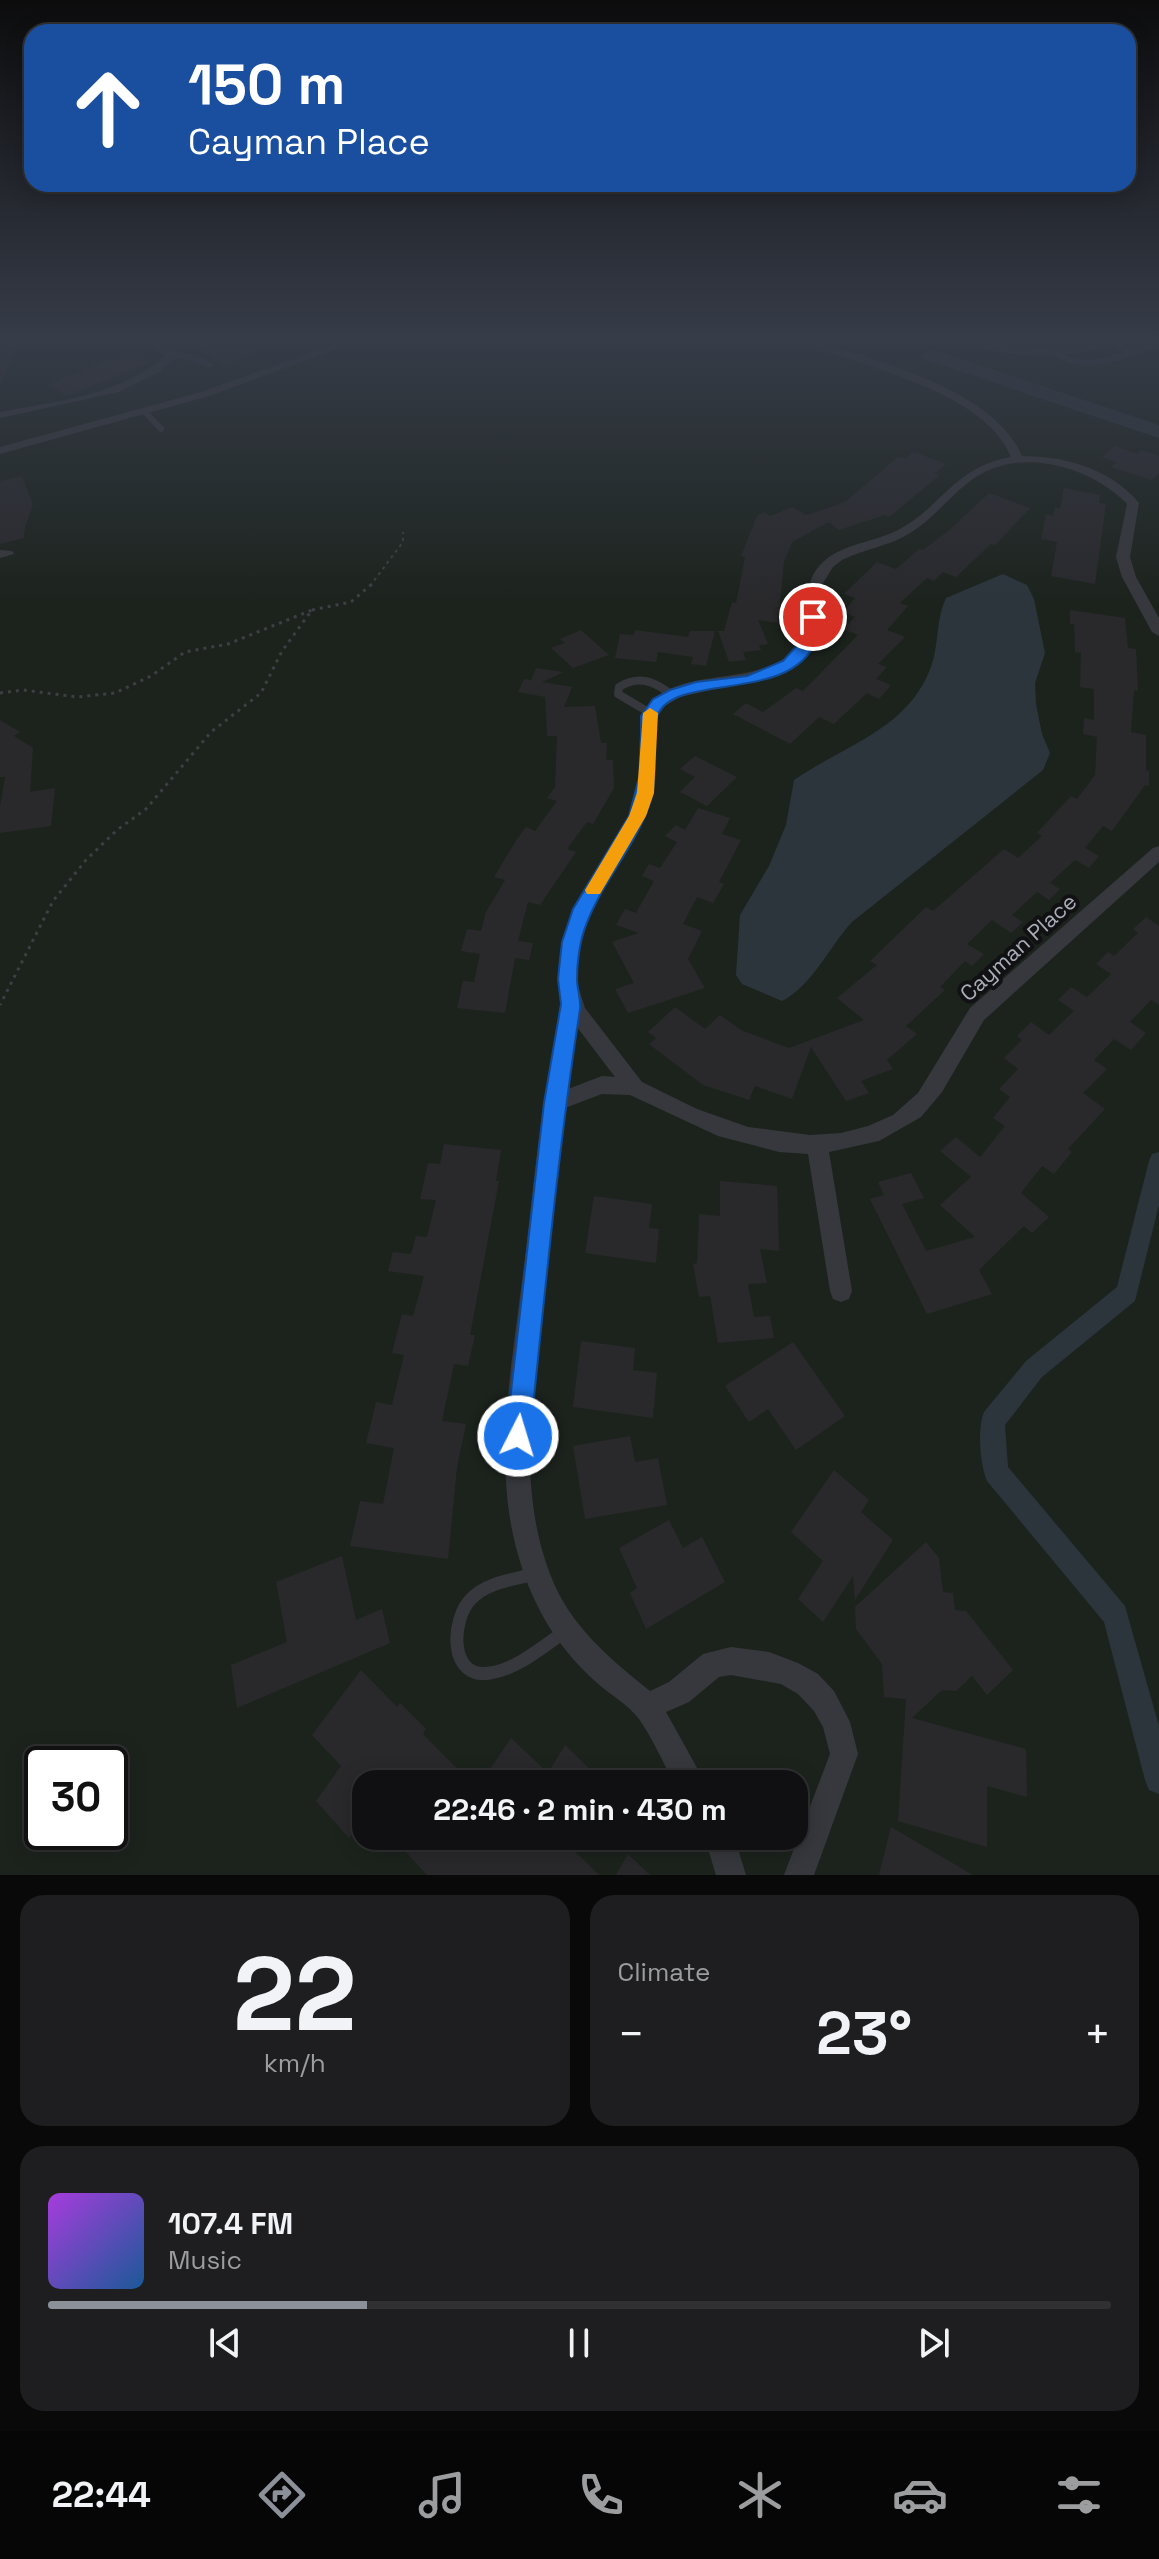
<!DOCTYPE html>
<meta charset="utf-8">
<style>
:root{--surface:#101012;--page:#1e1e20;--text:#f1f3f6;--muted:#9c9d9f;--line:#303032;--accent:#8c9099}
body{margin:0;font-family:"Space Grotesk",sans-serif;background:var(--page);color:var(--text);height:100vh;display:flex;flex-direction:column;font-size:30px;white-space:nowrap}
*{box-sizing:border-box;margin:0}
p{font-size:26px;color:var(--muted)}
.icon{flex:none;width:44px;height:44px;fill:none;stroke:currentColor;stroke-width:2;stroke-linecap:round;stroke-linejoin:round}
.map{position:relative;height:1875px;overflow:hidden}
.details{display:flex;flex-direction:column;gap:20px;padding:20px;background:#09090a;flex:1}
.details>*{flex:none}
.guide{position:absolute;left:24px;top:24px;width:1112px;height:168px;border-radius:24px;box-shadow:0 4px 20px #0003,0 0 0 2px var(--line);background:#1a4fa0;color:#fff;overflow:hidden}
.speed{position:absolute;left:24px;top:1746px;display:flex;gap:16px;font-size:40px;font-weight:700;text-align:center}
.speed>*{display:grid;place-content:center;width:104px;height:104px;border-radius:50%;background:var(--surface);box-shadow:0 4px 20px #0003,0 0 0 2px var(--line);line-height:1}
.speed .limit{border:4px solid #111;border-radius:12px;background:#fff;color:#111}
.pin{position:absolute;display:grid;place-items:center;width:68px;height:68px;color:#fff;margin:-34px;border:4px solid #fff;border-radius:50%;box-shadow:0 2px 8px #0007}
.me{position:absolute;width:88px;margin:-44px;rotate:5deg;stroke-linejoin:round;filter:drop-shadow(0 0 6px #0008)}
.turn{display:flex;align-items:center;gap:28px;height:168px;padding:0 32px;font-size:36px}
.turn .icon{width:104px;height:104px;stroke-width:2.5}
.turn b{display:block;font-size:56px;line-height:68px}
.big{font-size:60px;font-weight:800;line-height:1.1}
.details .card{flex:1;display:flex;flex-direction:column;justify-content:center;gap:12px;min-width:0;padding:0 28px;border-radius:24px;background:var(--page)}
.details .dial{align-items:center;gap:0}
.dial b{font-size:104px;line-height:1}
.song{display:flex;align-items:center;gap:24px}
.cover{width:96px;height:96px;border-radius:12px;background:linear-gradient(135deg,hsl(280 70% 55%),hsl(210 70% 35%))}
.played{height:8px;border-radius:4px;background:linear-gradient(90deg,var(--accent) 30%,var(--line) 30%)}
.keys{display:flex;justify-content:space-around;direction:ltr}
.heat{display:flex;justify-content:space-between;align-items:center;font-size:44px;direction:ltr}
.details .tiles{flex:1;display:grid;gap:20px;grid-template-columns:1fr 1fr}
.card:last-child{grid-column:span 2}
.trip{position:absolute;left:352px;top:1770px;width:456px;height:80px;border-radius:24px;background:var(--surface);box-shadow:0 4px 20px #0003,0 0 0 2px var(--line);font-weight:800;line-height:80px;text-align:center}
.tabs{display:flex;height:128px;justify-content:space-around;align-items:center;background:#060607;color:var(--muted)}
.tabs .icon{width:56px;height:56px}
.tabs .on{color:var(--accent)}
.tabs b{font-size:36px;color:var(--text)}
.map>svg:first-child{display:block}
.green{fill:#1c231d;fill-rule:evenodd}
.water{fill:#2c353c}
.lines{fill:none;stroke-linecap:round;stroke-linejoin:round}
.canal{fill:#2c353c;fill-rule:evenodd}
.building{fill:#29292c}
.path-far1{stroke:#3d3f44;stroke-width:2;stroke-dasharray:3 4;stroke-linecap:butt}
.path{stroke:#3d3f44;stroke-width:3;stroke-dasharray:3 5;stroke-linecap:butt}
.service-far2{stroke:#37383d;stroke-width:6}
.service-far1{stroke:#37383d;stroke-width:8}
.service{stroke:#37383d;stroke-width:13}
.minor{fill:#37383d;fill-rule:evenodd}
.route{fill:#1a73e8;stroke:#114b97;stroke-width:2}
.slow{fill:#f59e0b}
.labels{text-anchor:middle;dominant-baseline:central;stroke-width:8;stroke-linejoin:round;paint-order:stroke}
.street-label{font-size:22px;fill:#a8adb8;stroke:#111113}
</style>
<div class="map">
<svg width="1159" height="1875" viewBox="0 0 1159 1875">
<rect width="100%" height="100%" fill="#161618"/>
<path class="green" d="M0,341H1159V1875H0ZM42,1764H110V1832H42ZM366,1784H794V1836H366Z"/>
<path class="water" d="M927,351H937L1159,425V438L920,358Z
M1003,574L1027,585L1034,599L1045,653L1035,683L1036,704L1042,734L1050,753L1043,770L852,922C829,947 812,986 782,1001L742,984L736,975L740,915L769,866L786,825L794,780C846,744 910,729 932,664C939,642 936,619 946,598Z"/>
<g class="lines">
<path class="canal" d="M1159,1152V1205L1135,1301L1042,1377L1005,1425L1008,1467L1125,1606L1159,1726V1794L1149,1790L1145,1780L1104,1622L987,1481C980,1464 977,1430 984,1412L1026,1361L1117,1287L1149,1161L1152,1154Z"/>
</g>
<path class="building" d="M0,341H20L0,387Z
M181,341H236L257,352L226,365Z
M129,351L153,361L67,396L48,385Z
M1115,446L1137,454L1141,450L1159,456V474L1151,480L1111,467L1117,462L1102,457Z
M914,452L946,464L935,473L940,475L889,517L885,515L839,530L829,522L792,542L784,562L778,623L758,620L768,644L759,645L761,650L743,652L746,660L729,662L718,631H724L732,602L736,603L745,557L741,556L757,516L764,512L770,516L792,507L806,515L845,502L898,457L905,459Z
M22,476L33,504L25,527L24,538L0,544V481Z
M1064,488L1100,495L1099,503L1106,504L1095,584L1051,576L1057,542L1041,539L1046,514L1053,516L1055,507L1060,509Z
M989,493L1030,508L995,545L991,544L956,577L943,572L934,581L927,578L900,603L908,606L887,630L905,637L878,664L887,667L876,679L891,685L879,699L867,693L834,724L819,717L790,744L733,714L746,703L763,712L796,688L803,691L858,635L843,629L855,617L843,612L855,598L844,594L877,562L896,569L919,549L923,550L948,531Z
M1070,610L1125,618L1128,648L1136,649L1138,691L1134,690L1131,732L1146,735V770L1149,771V786L1145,785L1112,831L1103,826L1085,848L1099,856L1089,868L1075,860L1050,883L1060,889L1049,900L1037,892L1012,915L1023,922L1011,933L992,920L967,944L984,954L972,966L965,961L940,987L945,990L906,1026L917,1034L887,1060L893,1069L861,1081L869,1093L846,1101L811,1047L792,1099L755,1086L749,1100L703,1085L649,1044L656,1038L648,1032L675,1007L705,1029L720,1015L741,1030L789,1048L864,1020L837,998L877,965L870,961L926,907L933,911L1004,849L1018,858L1042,836L1037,833L1071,796L1077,799L1095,775L1097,737L1083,734L1084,718L1094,720V689L1080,687L1081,653L1075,652L1074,624H1070Z
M581,630L609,655L573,668L551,648L565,643L560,639Z
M635,630L688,637L690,631H715L706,666L691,664L693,657L658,652L656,662L615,658L620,634L634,635Z
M536,668L564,672L542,682L572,687L564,707L595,706L601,743H607L606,760H613L614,788L593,824L587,822L567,849L576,852L540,905L528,902L518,941L533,943L529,960L515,958L505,1013L457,1008L463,981L474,982L480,954L461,951L467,929L481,931L486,912L505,880L494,877L517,839L526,827L535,831L557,801L547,798L555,787L557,736H547L545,697L518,692L524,679L531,680Z
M0,720L20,732L14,736L33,748L30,792L55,788L51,826L0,833V807L5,777H0Z
M695,756L737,777L707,806L680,792L695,777L680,769Z
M698,808L730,818L722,834L741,840L719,882L724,884L713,903L697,897L683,924L702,931L688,959L705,988L628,1013L615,989L634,983L612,942L639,933L616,925L625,909L636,913L654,881L642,876L649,864L660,868L677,842L665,836L676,825L685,830Z
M1146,917L1159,926V1005L1151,1000L1130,1022L1146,1033L1131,1050L1114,1039L1094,1060L1107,1069L1083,1093L1105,1109L1068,1149L1072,1152L1054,1174L1042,1166L1021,1193L1049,1217L1032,1233L1024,1226L979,1270L992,1294L927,1314L870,1199L884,1195L878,1182L911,1173L924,1198L902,1204L926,1251L975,1237L940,1205L971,1177L940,1151L956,1137L980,1157L1005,1126L993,1118L1010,1097L999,1089L1018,1069L1004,1058L1022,1040L1017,1036L1031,1022L1049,1035L1074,1011L1058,1000L1071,987L1087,997L1111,974L1096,964L1108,952L1114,956L1138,933L1133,929Z
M444,1144L501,1150L496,1181H499L470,1335H475L468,1366L454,1364L442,1421L466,1424L457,1467L448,1559L350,1546L360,1501L383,1504L394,1448L366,1443L376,1402L392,1405L404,1355L392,1353L402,1314L413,1316L424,1276L388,1271L393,1252L411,1254L416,1236L427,1237L436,1200L420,1199L428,1163L440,1164Z
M720,1181L777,1186L779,1251L760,1249L767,1283L748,1284L754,1317L770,1316L774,1338L718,1343L710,1296L699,1297L693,1264L697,1263L699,1214L720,1216Z
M594,1196L652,1204L649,1228L659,1229L656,1263L585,1253Z
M581,1341L635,1348L633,1370L657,1373L653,1418L573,1407Z
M793,1342L845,1416L796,1450L768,1409L749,1422L725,1386Z
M630,1436L635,1462L658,1458L667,1505L585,1519L573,1446Z
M834,1470L869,1500L861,1512L893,1540L855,1600L853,1576L823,1622L798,1599L823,1561L791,1532Z
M669,1520L683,1548L702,1537L725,1582L646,1629L630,1593L637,1588L619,1548Z
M926,1542L939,1558L943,1592L953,1593L955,1610L966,1611L1013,1670L987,1695L972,1676L956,1691L942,1690L912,1718L1026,1749L1027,1797L987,1786V1847L898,1821L906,1699L884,1697L882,1664L856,1629L855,1607Z
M342,1556L356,1620L382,1609L390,1643L237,1708L231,1665L287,1642L276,1582Z
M361,1670L397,1707L400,1703L426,1729L423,1734L472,1784H366V1814L349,1838L316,1801L341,1766L312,1735Z
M511,1738L548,1773L565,1745L592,1771L584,1784H480Z
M891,1827L908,1837L973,1875H879Z
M391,1836H559L599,1875H427Z
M628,1854L650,1875H616Z"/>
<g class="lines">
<path class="path-far1" d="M370,586L403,542V532"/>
<path class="path" d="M312,610L351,602L372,584
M0,693L23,690L77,697L115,693L151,676L185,652L228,644L312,610L282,651L261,693L211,732L146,809L117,830L86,860L53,901L0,1005"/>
<path class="service-far2" d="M1051,350C1075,369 1105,363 1132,353L1112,341
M1132,353L1159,344
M145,412L161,429"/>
<path class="service-far1" d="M650,713L618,694L619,687C639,675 654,681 672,695"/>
<path class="service" d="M534,1574C513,1580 487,1582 471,1599C451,1619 448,1680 490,1673C518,1669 543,1646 566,1631"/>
<path class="minor" d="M144,341C160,341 163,351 176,352C190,354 204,357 215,365L210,368L181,358L174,359L159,372L119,392L0,418V412C56,401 120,396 165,356Z
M343,341H358L209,396L0,454V447L201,392Z
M803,341H819C882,363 994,390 1022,456C1065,456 1111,469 1139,503L1130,557L1136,577L1159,618V636L1152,632L1122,577L1116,557L1127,504C1093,468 1026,448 981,474C954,489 937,517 910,533C890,546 864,549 842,560L833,567L823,583L815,638L801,660L784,671L764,678L680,697L665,706L657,717L656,767L650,805L589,916L577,959V983L585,1008L642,1082L697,1109L748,1127L810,1135L841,1133L868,1126L893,1115L918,1093L970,1008L1153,848L1159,846V862L984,1020L942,1092L921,1117L879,1141L829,1152L852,1291L849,1299L841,1302L833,1299L830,1291L808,1154L779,1152L718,1136L630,1095L602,1094L565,1108C557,1168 551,1228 544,1289C532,1386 514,1496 556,1588C576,1631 614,1662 650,1691L669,1682L703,1654L731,1647L769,1652L798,1663L818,1674L834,1691L850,1722L858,1754L814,1875H784L830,1754L823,1727L814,1711L798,1694L781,1684L731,1675L719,1677L689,1702L666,1712L706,1784H675C663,1763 653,1739 639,1719C629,1705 609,1694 596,1682C558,1648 533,1607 519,1558C492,1469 511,1371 522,1281C530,1222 535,1161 544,1103C549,1071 556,1038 561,1006C563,997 559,991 559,982C557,966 560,949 565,934C580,886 619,850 634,804C644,774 632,722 652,701C686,668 752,686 790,654C814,634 799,595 816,570C835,544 869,544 896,531C942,508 953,467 1011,457C989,402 901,377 850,359C834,353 816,350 803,341ZM577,1027L615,1077L602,1076L568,1089Z
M967,341L1042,348L1118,341C1085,359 999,361 967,341Z
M0,550L12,551L14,554L0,558Z
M704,1836H734L746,1875H716Z"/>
</g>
<linearGradient id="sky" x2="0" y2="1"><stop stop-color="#0c0c0d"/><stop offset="0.56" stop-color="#363c48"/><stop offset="1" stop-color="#363c48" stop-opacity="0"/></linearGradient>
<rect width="1159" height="604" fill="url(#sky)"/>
<path class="route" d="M813,613L820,617C819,624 819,634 816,641C790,704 678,672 658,714C651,729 659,778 650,803C634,851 596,888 582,937C579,950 577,966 577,979C577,989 581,999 580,1009C558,1151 545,1293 530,1436L527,1444L518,1448L509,1444L506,1436L544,1103L561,1004L558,979L562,942L573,909L629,816L641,770V716L653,699L670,690L696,682L747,676L783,661L802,640L806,617Z"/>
<path class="slow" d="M650,708L658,713L654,793L646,816L600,894H587L585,890L629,816L637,793L643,713Z"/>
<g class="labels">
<g class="street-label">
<text transform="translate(1018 947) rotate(-42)">Cayman Place</text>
</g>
</g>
</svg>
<div class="speed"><div class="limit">30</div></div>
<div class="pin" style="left:813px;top:617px;background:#d93025"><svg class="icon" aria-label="arrive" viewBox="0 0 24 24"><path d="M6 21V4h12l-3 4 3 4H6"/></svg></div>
<svg class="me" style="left:518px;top:1436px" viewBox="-20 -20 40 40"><circle r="17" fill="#1a73e8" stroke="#fff" stroke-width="3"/><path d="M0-11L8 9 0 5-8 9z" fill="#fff"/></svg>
<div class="trip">22:46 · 2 min · 430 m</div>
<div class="guide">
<div class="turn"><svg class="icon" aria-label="ahead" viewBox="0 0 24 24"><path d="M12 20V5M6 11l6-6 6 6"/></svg><div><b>150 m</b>Cayman Place</div></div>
</div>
</div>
<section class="details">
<div class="tiles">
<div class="card dial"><b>22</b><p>km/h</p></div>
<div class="card"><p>Climate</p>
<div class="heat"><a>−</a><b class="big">23°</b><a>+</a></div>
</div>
<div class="card">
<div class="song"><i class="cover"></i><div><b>107.4 FM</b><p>Music</p></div></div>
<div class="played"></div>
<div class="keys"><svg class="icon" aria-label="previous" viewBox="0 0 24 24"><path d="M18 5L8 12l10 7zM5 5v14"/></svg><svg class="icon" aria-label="pause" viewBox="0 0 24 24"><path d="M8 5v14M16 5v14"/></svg><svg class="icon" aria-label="next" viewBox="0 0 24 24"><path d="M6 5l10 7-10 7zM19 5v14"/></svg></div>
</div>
</div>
</section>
<nav class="tabs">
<b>22:44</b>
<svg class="icon on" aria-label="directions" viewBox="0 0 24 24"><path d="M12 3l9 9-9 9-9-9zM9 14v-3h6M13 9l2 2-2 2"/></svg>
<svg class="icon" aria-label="music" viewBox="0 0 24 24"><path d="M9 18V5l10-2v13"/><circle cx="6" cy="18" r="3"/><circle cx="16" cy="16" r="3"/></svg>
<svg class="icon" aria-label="phone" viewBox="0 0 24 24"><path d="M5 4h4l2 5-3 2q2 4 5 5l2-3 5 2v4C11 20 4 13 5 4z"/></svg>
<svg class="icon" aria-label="climate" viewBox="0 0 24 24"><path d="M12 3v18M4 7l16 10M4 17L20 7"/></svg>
<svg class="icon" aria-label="car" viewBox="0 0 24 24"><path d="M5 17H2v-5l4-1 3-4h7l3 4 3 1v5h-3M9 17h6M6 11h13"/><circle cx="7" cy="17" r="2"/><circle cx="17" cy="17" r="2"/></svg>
<svg class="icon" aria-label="filters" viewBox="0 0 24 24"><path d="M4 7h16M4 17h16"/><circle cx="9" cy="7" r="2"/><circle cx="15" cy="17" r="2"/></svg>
</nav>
